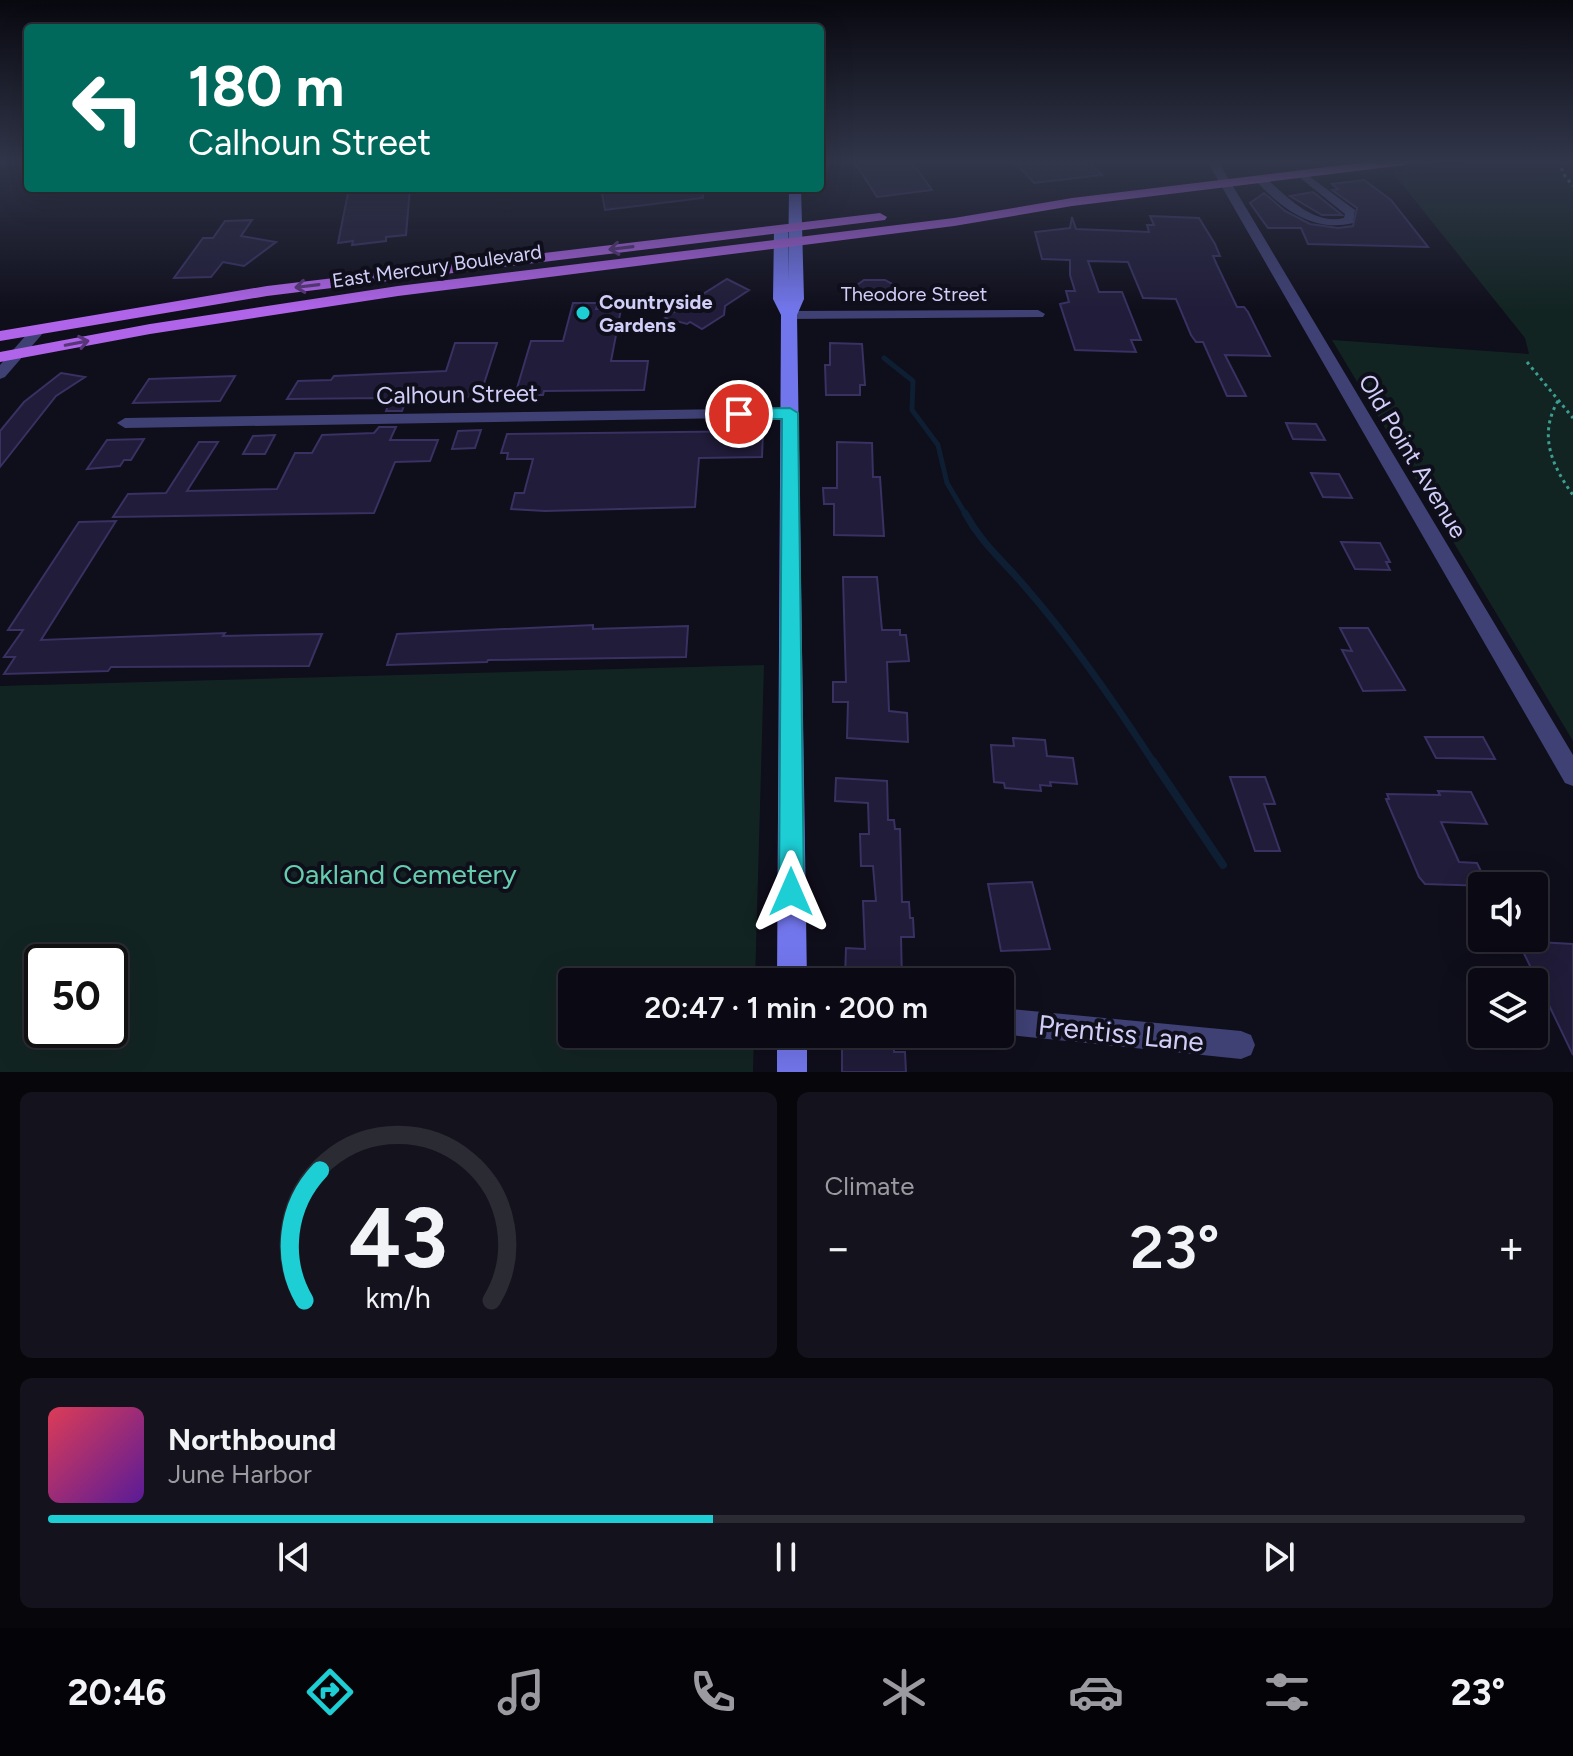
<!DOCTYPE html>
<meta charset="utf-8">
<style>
:root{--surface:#0b0a14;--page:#14131d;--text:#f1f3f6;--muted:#9a9aa0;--line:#2b2b34;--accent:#1dced5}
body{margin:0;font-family:Figtree,sans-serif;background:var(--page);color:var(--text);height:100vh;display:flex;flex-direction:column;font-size:30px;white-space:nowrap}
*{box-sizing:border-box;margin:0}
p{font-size:26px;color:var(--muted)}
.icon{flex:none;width:44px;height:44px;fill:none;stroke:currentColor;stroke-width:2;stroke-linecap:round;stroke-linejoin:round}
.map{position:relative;height:1072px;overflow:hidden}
.drawer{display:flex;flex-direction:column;gap:20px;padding:20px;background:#06060b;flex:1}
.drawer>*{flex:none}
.banner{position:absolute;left:24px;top:24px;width:800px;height:168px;border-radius:8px;box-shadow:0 8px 32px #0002,0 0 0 2px var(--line);background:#00695c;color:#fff;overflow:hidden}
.buttons{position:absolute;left:1468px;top:872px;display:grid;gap:16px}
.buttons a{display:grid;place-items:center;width:80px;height:80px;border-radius:8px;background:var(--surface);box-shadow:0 8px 32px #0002,0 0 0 2px var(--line);font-size:40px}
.speed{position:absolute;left:24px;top:944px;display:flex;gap:16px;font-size:40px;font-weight:700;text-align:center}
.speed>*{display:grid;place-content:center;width:104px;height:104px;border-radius:50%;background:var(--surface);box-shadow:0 8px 32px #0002,0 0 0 2px var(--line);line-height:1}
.speed .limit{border:4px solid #111;border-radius:12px;background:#fff;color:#111}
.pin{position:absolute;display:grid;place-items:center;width:68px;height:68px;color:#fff;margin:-34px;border:4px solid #fff;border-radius:50%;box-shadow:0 2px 8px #0007}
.me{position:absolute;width:88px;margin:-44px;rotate:0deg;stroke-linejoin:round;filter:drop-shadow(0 0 6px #0008)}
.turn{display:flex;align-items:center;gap:28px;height:168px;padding:0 32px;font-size:36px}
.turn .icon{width:104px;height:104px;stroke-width:2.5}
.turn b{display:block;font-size:56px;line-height:68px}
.big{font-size:60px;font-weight:600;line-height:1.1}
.drawer .widget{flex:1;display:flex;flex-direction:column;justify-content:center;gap:12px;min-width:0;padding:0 28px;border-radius:12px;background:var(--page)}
.drawer .dial{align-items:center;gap:0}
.dial svg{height:208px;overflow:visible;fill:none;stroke:var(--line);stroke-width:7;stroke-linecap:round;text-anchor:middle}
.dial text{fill:var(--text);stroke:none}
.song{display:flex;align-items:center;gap:24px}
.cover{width:96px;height:96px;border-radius:12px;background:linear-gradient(135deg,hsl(350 70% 55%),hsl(270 70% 35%))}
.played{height:8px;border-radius:4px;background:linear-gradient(90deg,var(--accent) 45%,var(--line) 45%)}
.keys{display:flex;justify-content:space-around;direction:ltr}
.heat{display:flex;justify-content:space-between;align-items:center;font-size:44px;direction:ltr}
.drawer .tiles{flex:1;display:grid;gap:20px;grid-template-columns:1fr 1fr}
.widget:last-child{grid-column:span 2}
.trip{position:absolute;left:558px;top:968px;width:456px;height:80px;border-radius:8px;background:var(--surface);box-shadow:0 8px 32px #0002,0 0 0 2px var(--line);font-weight:600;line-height:80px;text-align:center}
.tab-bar{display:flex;height:128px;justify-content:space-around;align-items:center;background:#040408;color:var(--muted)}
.tab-bar .icon{width:56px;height:56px}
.tab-bar .selected{color:var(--accent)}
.tab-bar b{font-size:36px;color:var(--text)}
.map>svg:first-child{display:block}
.green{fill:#122422;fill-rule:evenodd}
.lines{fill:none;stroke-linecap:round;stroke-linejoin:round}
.stream-far2{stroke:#0e1e33;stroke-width:5}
.stream-far1{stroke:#0e1e33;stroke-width:7}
.stream{stroke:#0e1e33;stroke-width:8}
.building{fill:#201c39;stroke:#383162;stroke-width:2}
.path{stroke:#3c9e93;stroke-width:3;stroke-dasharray:3 4;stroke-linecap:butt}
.street{fill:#3f4074;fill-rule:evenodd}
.secondary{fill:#7276ec;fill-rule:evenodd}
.primary{fill:#b064ea;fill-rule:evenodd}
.oneway{stroke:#573578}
.route{fill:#1dced5;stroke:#13868a;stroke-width:2}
.poi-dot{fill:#1dced5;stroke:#0f0e1b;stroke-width:3}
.labels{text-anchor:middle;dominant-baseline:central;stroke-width:8;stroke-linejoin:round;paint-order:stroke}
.far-street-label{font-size:20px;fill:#d1cef8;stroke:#0f0e1b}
.far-poi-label{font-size:20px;font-weight:bold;fill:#d1cef8;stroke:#0f0e1b;text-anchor:start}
.street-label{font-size:24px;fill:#d1cef8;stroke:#0f0e1b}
.near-park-label{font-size:28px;fill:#65cdad;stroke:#0f0e1b}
.near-street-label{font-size:28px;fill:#d1cef8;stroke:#0f0e1b}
</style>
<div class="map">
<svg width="1573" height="1072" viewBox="0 0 1573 1072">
<rect width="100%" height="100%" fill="#0f0e1b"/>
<path class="green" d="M1481,161H1573V741L1332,340L1529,354L1525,338L1393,173Z
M764,665L755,982H572V1034H754L753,1072H0V686ZM42,962H110V1030H42Z"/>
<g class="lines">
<path class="stream-far2" d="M884,358L913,381L912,410L938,445L947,483L966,515"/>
<path class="stream-far1" d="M965,513C983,546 1004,561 1027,589C1074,643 1115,703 1154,763"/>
<path class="stream" d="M1153,761L1223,865"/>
</g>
<path class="building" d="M854,161H911L932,190L877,197Z
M1014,161H1088L1102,175L1034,183Z
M1364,180L1391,200L1428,247L1308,244L1301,228H1268L1250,203L1264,193L1285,211L1310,224L1338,228L1353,226L1357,208L1332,190L1338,189L1332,184Z
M349,188H410L406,235L386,237V241L352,245L353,241L338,243Z
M601,188H702L703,198L605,210Z
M1313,192L1342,215H1322L1290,196Z
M1150,216L1199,218L1215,244L1220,256H1213L1217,265L1237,307H1244L1248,312L1270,356L1225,355L1246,396H1227L1203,342H1196L1191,335L1176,299L1143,298L1128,262L1088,261L1099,292H1122L1141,340H1131L1136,352L1075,350L1060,304L1069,302L1066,291H1075L1070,275V260L1042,259L1035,232L1070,228L1072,217L1076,229L1149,232L1147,225H1154Z
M252,220L241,236L276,242L244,266L223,262L211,277L174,278L203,238H213L225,221Z
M727,279L749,290L725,306L724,315L702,329L690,322L687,324L665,318Z
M864,280H885L894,285L897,301L859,302L857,285Z
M573,303H598L596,309H621L611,361H648L644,390L544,391L543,395H515L531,341H563Z
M455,343H497L480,396L405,403L402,411H386L390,400L382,398L287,399L298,381L331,380L334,376L446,371Z
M830,343L862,344L865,385H860V395H826L825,365H830Z
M61,373L85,377L56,396L0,467V431L24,402Z
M235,376L220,401L133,403L149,379Z
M1286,423L1316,424L1325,440L1293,439Z
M379,427H396L390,440H438L430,461L395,462L374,513L113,517L128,494L166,493L199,442H218L187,491L277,489L295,453H312L322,435L374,433Z
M481,430L475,448L452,449L458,431Z
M763,431L762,457L699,458L695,507L545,511L511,509L515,493H524L533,459H507L508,453H501L507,434Z
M275,435L265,454H243L253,436Z
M144,439L131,460H124L120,466L87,469L107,440Z
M837,442L872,443L873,477H880L884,536L834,535V504H824L823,488H837Z
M1311,473L1339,474L1352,498L1323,497Z
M116,521L41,640L225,633L223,636L322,634L309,666L111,667L108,671L4,674L15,657H4L23,630H8L79,522Z
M1341,542L1380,543L1390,562H1386L1390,570L1355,569Z
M843,577H877L882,630H900V635H906L909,661L887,662L889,711L907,713L908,742L847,738L848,702H833V682H846Z
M593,625V629L688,626L686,657L488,660L487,662L387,665L397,634Z
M1340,628H1368L1405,690L1363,691L1342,650L1352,651Z
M1425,737H1483L1495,759L1436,758Z
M1013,738L1045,740L1047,756L1073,758L1077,784L1050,782L1051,786L1040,785L1041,791L1005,788L1004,783L994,782L991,745L1014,746Z
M1230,777H1265L1275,804H1264L1280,851H1255Z
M836,778L887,781L888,820H894L895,829H900L902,902H909L910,918H913L914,937H901L902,981L845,977L846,948L865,949L863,901H876L873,866H861L860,834H869L868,803L835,801Z
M1438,791L1471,792L1487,824L1441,822L1459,862L1477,863L1488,886L1425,884L1419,877L1386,799H1389L1387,794L1440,795Z
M1032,882L1050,949L1001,951L988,884Z
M1518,941L1573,944V1055Z
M853,1036L894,1038V1052H905L906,1072H842V1040L853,1041Z"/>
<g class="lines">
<path class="path" d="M1562,161V172L1573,186
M1527,362L1573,418
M1558,401C1538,435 1552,466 1573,495"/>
<path class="street" d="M1207,161H1218L1573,755V786L1565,783Z
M1302,171L1355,210L1353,223C1313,233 1281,208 1254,179L1264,177C1286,195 1312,226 1344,218L1345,214L1298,176L1296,174Z
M1038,310L1045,314L1043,317L789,319L782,315L789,311Z
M39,325L44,326V332L5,377L0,379V365L34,326Z
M790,408L796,409L798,413L796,417L125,428L117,423L125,418Z
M1000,1008L1241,1031L1251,1035L1255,1045L1251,1055L1241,1059L1000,1034Z"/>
<path class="secondary" d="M789,188H801L804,299L797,315L807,982H777L781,315L773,299L774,229L781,225L788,229V281Z
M777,1034H807V1072H777Z"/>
<path class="primary" d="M1376,161H1411L1405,165L1072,206L954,226L398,296L150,334L0,362V352L150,324L398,286L954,218L1072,198Z
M880,213L887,217L885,220L267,296L0,341V331L267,286Z"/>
</g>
<defs><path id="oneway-shaft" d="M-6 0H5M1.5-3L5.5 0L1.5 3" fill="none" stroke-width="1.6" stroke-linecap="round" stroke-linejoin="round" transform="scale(2)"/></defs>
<g class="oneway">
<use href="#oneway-shaft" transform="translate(621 248) rotate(173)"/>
<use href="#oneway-shaft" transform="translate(307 286) rotate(173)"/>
<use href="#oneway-shaft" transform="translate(77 343) rotate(-11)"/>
</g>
<linearGradient id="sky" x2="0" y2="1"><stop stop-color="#08080f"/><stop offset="0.52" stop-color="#31364a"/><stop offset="1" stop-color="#31364a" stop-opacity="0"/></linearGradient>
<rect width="1573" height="311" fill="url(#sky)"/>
<path class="route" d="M790,408L798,413L804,892L800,900L791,904L782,900L779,892L782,419H739L731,414L739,409Z"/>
<circle class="poi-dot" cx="583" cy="313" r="8"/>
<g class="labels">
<g class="far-street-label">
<text transform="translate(437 266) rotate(-8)">East Mercury Boulevard</text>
<text x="914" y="294">Theodore Street</text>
</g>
<g class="far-poi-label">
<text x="599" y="302">Countryside<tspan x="599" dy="23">Gardens</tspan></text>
</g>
<g class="street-label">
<text transform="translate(457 394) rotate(-1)">Calhoun Street</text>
<text transform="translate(1413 456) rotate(59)">Old Point Avenue</text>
</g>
<g class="near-park-label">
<text x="400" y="874">Oakland Cemetery</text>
</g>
<g class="near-street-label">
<text transform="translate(1121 1033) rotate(6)">Prentiss Lane</text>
</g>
</g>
</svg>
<div class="buttons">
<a><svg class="icon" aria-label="sound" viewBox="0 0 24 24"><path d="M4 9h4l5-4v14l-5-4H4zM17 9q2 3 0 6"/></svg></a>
<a><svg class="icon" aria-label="layers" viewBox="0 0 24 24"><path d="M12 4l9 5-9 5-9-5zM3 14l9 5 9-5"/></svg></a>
</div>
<div class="speed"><div class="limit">50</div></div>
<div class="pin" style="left:739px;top:414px;background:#d93025"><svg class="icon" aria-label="arrive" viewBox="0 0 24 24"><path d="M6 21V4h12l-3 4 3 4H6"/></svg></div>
<svg class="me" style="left:791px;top:892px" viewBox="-20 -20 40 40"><path d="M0-17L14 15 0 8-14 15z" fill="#1dced5" stroke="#fff" stroke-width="4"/></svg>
<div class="trip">20:47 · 1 min · 200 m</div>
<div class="banner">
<div class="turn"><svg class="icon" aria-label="left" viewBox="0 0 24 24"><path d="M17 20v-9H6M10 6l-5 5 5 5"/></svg><div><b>180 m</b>Calhoun Street</div></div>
</div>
</div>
<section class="drawer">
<div class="tiles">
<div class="widget dial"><svg viewBox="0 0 100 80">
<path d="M14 69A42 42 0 1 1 86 69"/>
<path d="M14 69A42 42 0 0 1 20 19" stroke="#1dced5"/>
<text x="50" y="56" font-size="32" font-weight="700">43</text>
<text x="50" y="72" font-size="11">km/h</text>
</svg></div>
<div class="widget"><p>Climate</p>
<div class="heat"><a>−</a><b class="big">23°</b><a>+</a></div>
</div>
<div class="widget">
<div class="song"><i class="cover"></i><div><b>Northbound</b><p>June Harbor</p></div></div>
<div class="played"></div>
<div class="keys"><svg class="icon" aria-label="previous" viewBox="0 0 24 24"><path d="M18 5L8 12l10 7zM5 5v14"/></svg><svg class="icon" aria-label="pause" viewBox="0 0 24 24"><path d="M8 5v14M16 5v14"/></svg><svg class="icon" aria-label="next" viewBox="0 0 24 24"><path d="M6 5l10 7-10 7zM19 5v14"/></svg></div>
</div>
</div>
</section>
<nav class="tab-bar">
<b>20:46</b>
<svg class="icon selected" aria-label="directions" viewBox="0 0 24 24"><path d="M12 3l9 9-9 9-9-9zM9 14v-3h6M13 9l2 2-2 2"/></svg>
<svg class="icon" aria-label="music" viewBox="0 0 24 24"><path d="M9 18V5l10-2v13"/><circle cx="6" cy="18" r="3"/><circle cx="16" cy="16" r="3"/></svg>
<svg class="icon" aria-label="phone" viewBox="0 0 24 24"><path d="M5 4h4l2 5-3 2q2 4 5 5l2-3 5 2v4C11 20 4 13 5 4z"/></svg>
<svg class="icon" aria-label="climate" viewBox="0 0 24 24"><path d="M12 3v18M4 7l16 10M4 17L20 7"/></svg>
<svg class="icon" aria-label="car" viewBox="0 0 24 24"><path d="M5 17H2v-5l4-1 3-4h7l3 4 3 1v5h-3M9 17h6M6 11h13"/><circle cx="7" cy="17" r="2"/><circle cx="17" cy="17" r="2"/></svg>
<svg class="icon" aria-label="filters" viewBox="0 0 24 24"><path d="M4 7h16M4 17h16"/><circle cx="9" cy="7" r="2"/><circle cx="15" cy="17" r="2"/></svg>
<b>23°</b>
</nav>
